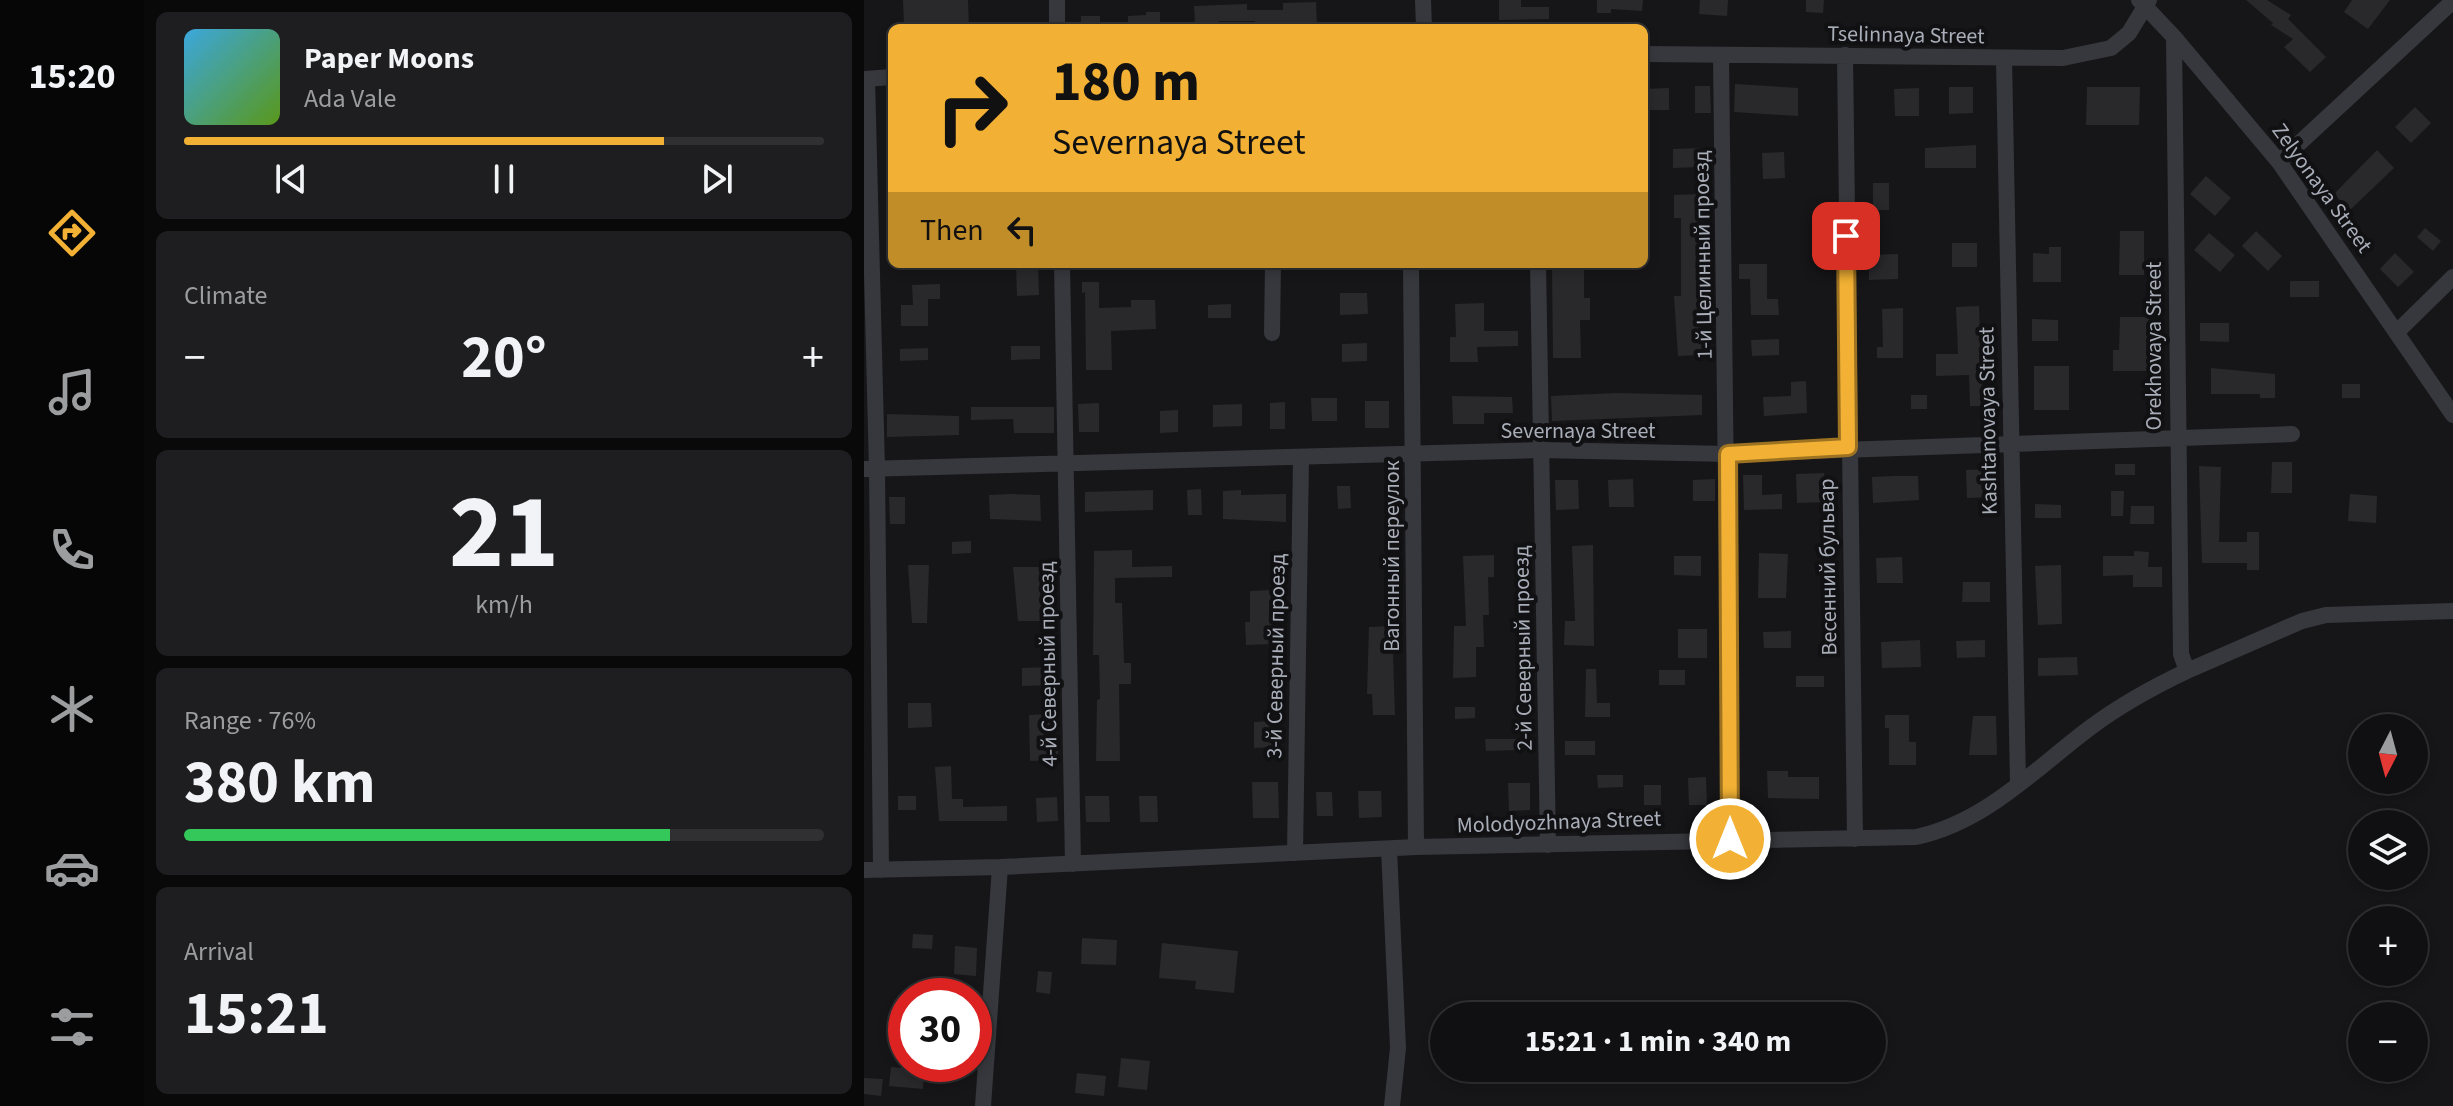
<!DOCTYPE html>
<meta charset="utf-8">
<style>
:root{--surface:#101012;--page:#1e1e20;--text:#f1f3f6;--muted:#9c9d9f;--line:#303032;--accent:#f2b134}
body{margin:0;font-family:"Source Sans 3",sans-serif;background:var(--page);color:var(--text);height:100vh;display:flex;flex-direction:column;font-size:30px;white-space:nowrap}
*{box-sizing:border-box;margin:0}
p{font-size:26px;color:var(--muted)}
.icon{flex:none;width:44px;height:44px;fill:none;stroke:currentColor;stroke-width:2;stroke-linecap:round;stroke-linejoin:round}
.map{position:relative;flex:1;overflow:hidden}
.drawer{display:flex;flex-direction:column;gap:12px;padding:12px;background:#09090a;width:720px}
.drawer>*{flex:none}
.hud{position:absolute;left:24px;top:24px;width:760px;height:244px;border-radius:12px;box-shadow:0 4px 12px #0003,0 0 0 2px var(--line);background:#f2b134;color:#111;overflow:hidden}
.needle{width:52px;rotate:186deg}
.tools{position:absolute;left:1484px;top:714px;display:grid;gap:16px}
.tools a{display:grid;place-items:center;width:80px;height:80px;border-radius:50%;background:var(--surface);box-shadow:0 4px 12px #0003,0 0 0 2px var(--line);font-size:40px}
.speed{position:absolute;left:24px;top:978px;display:flex;gap:16px;font-size:40px;font-weight:700;text-align:center}
.speed>*{display:grid;place-content:center;width:104px;height:104px;border-radius:50%;background:var(--surface);box-shadow:0 4px 12px #0003,0 0 0 2px var(--line);line-height:1}
.speed .limit{border:12px solid #d22;background:#fff;color:#111}
.pin{position:absolute;display:grid;place-items:center;width:68px;height:68px;color:#fff;margin:-34px;border-radius:16px;box-shadow:0 4px 12px #0006}
.me{position:absolute;width:88px;margin:-44px;rotate:0deg;stroke-linejoin:round;filter:drop-shadow(0 0 6px #0008)}
.turn{display:flex;align-items:center;gap:28px;height:168px;padding:0 32px;font-size:36px}
.turn .icon{width:104px;height:104px;stroke-width:2.5}
.turn b{display:block;font-size:56px;line-height:68px}
.then{display:flex;align-items:center;height:76px;padding:0 32px;background:#0003;gap:16px;font-size:30px}
.big{font-size:60px;font-weight:700;line-height:1.1}
.drawer .tile{flex:1;display:flex;flex-direction:column;justify-content:center;gap:12px;min-width:0;padding:0 28px;border-radius:12px;background:var(--page)}
.drawer .dial{align-items:center;gap:0}
.dial b{font-size:104px;line-height:1}
.song{display:flex;align-items:center;gap:24px}
.cover{width:96px;height:96px;border-radius:12px;background:linear-gradient(135deg,hsl(200 70% 55%),hsl(90 70% 35%))}
.played{height:8px;border-radius:4px;background:linear-gradient(90deg,var(--accent) 75%,var(--line) 75%)}
.keys{display:flex;justify-content:space-around;direction:ltr}
.heat{display:flex;justify-content:space-between;align-items:center;font-size:44px;direction:ltr}
.charge{height:12px;border-radius:6px;background:linear-gradient(90deg,#34c759 76%,var(--line) 0)}
.trip{position:absolute;left:566px;top:1002px;width:456px;height:80px;border-radius:40px;background:var(--surface);box-shadow:0 4px 12px #0003,0 0 0 2px var(--line);font-weight:700;line-height:80px;text-align:center}
main{display:flex;flex:1;min-height:0}
.tab-bar{display:flex;flex-direction:column;width:144px;justify-content:space-around;align-items:center;background:#060607;color:var(--muted)}
.tab-bar .icon{width:56px;height:56px}
.tab-bar .on{color:var(--accent)}
.tab-bar b{font-size:36px;color:var(--text)}
.map>svg:first-child{display:block}
.building{fill:#29292c}
.lines{fill:none;stroke-linecap:round;stroke-linejoin:round}
.minor{stroke:#37383d;stroke-width:16}
.route-casing{stroke:#9d7322;stroke-width:20}
.route{stroke:#f2b134;stroke-width:14}
.labels{text-anchor:middle;dominant-baseline:central;stroke-width:8;stroke-linejoin:round;paint-order:stroke}
.street-label{font-size:22px;fill:#a8adb8;stroke:#111113}
</style>
<main>
<nav class="tab-bar">
<b>15:20</b>
<svg class="icon on" aria-label="directions" viewBox="0 0 24 24"><path d="M12 3l9 9-9 9-9-9zM9 14v-3h6M13 9l2 2-2 2"/></svg>
<svg class="icon" aria-label="music" viewBox="0 0 24 24"><path d="M9 18V5l10-2v13"/><circle cx="6" cy="18" r="3"/><circle cx="16" cy="16" r="3"/></svg>
<svg class="icon" aria-label="phone" viewBox="0 0 24 24"><path d="M5 4h4l2 5-3 2q2 4 5 5l2-3 5 2v4C11 20 4 13 5 4z"/></svg>
<svg class="icon" aria-label="climate" viewBox="0 0 24 24"><path d="M12 3v18M4 7l16 10M4 17L20 7"/></svg>
<svg class="icon" aria-label="car" viewBox="0 0 24 24"><path d="M5 17H2v-5l4-1 3-4h7l3 4 3 1v5h-3M9 17h6M6 11h13"/><circle cx="7" cy="17" r="2"/><circle cx="17" cy="17" r="2"/></svg>
<svg class="icon" aria-label="filters" viewBox="0 0 24 24"><path d="M4 7h16M4 17h16"/><circle cx="9" cy="7" r="2"/><circle cx="15" cy="17" r="2"/></svg>
</nav>
<section class="drawer">
<div class="tile">
<div class="song"><i class="cover"></i><div><b>Paper Moons</b><p>Ada Vale</p></div></div>
<div class="played"></div>
<div class="keys"><svg class="icon" aria-label="previous" viewBox="0 0 24 24"><path d="M18 5L8 12l10 7zM5 5v14"/></svg><svg class="icon" aria-label="pause" viewBox="0 0 24 24"><path d="M8 5v14M16 5v14"/></svg><svg class="icon" aria-label="next" viewBox="0 0 24 24"><path d="M6 5l10 7-10 7zM19 5v14"/></svg></div>
</div>
<div class="tile"><p>Climate</p>
<div class="heat"><a>−</a><b class="big">20°</b><a>+</a></div>
</div>
<div class="tile dial"><b>21</b><p>km/h</p></div>
<div class="tile"><p>Range · 76%</p><b class="big">380 km</b><div class="charge"></div></div>
<div class="tile"><p>Arrival</p><b class="big">15:21</b></div>
</section>
<div class="map">
<svg width="1589" height="1106" viewBox="0 0 1589 1106">
<rect width="100%" height="100%" fill="#161618"/>
<path class="building" d="M39,0H104L105,28H40Z
M635,0H657V7H685V19L635,20Z
M733,0H779L778,11L747,9V13H733Z
M836,0H864L863,16L835,14Z
M942,0H960L959,13L942,12Z
M1382,0H1403L1427,15L1424,19L1462,57L1446,72L1420,47L1429,39L1407,25L1409,23Z
M1488,0H1526L1504,29L1480,12Z
M452,2L453,25L391,28V21H355V27L331,24L330,6L383,4V10H419V3Z
M282,12H296V28H264V16L282,15Z
M217,16H236V28H217Z
M871,84L934,88V116L870,112Z
M831,86H846L847,113H831Z
M1085,87H1109V113L1085,114Z
M1223,87H1276L1275,125H1222Z
M805,88V110H780V89Z
M1055,88V116H1031L1030,89Z
M1551,107L1567,123L1547,143L1531,127Z
M1112,145V168H1061V148Z
M836,148V167L809,168V149Z
M1513,150L1530,168L1486,210L1470,194Z
M920,152L921,178L899,179L898,153Z
M1342,176L1367,198L1351,216L1326,194Z
M1009,183H1025V210H1009Z
M838,194L839,236H845L846,278H837L838,355L814,356L810,296H817V218H810V195Z
M1561,228L1577,241L1569,251L1553,237Z
M1256,231H1280V275H1255Z
M1392,231L1418,256L1404,271L1378,246Z
M1345,233L1371,255L1356,272L1330,250Z
M1088,243H1113V267H1088Z
M1185,247H1197V282H1169V253L1185,254Z
M1531,253L1550,272L1534,287L1516,269Z
M1034,254V279L1005,280V255Z
M152,264H174L175,295L153,296Z
M875,264H903V299H914L915,315H887L886,279H875Z
M688,269H720V298H726V320H716L717,358H689Z
M1426,281H1455V297H1426Z
M218,282H235V308L267,307V300H291L292,329L247,331L248,370H222L221,292L218,293Z
M76,284V299H64V326H37V305H49L48,285Z
M476,293H503L504,314L476,315Z
M620,303V331H654V346L613,347L614,362H586V337H592L591,304Z
M367,304V318H344V305Z
M1115,306L1118,392H1127V406H1106L1105,375L1072,376V354H1094L1092,307Z
M1039,308V358H1013V347H1019L1018,309Z
M1256,317H1285L1286,371H1249V350H1255Z
M1168,319L1194,320V341H1168Z
M1336,323H1365V342L1336,341Z
M915,339V355L888,356L887,340Z
M503,343V361L478,362V344Z
M147,346H176V359L147,360Z
M64,348V360L36,361V349Z
M1170,366H1205V410H1170Z
M1347,368L1411,374V398H1396V394H1347Z
M942,381L943,413L900,416L899,397L927,396V382Z
M1478,384H1496V398H1478Z
M752,393L838,395V415L688,421L687,396Z
M1047,395H1063V409H1047Z
M588,396L648,397L649,413H620V424H589Z
M447,398H473V421H448Z
M501,401H525V428H501Z
M421,402V429H406V403Z
M235,403V432H215L214,404Z
M378,404V426L349,427V405Z
M107,407H190V433H150L149,419L107,420Z
M314,410V432L296,433V411Z
M23,414L95,416V435L23,437Z
M1408,462H1428V493H1407Z
M1251,464H1271V475H1251Z
M1335,466L1357,467L1355,542H1383V532H1395V570H1383V563H1338Z
M1125,469L1126,497L1103,498L1102,470Z
M960,473L962,502L933,503L932,474Z
M879,475H898V495L918,494V509L880,510Z
M1030,476H1054L1055,500L1009,503L1008,477Z
M769,479L770,507H745L744,480Z
M851,479V501H829V480Z
M691,480H714L715,509L692,510Z
M473,486H486L487,508L474,509Z
M337,489L338,515H324L323,490Z
M289,490V510L221,512V492Z
M377,490V495L422,494V522L359,519V491Z
M1247,491H1260L1259,516H1247Z
M146,494L176,495L177,521L126,519L125,495Z
M1486,494L1513,496L1512,523L1484,521Z
M25,497H41V524H26Z
M1171,504L1197,505V518H1171Z
M1267,506H1290V524H1266Z
M107,541V553L88,554V542Z
M729,545L730,646L700,645L701,621H711L708,546Z
M268,550V567L308,566V577L251,578V603H258L260,663H267V684H255L256,761H232L233,700L236,699L235,655H229L230,551Z
M1270,551L1285,552L1284,567H1298V587H1269V575L1239,576V556H1270Z
M895,553L924,554L922,598H894Z
M630,555V577H624L625,615H619L620,647H612V677L589,678L590,626H602L599,556Z
M810,556H837V576L810,575Z
M1038,557L1039,583H1013L1012,558Z
M44,565H65L63,623H48Z
M1197,565L1198,624L1174,625L1171,566Z
M149,567H175L178,621H154Z
M1099,582H1126V602H1098Z
M410,590L408,644L382,645L381,622H386V591Z
M528,626L531,715H509L508,694H503L505,627Z
M814,629H843V658H814Z
M927,631V648H900L899,632Z
M1056,640L1057,667L1018,668L1017,642Z
M1121,640V657L1093,658L1092,641Z
M1213,657L1214,675L1174,676V658Z
M187,667V685L158,686V668Z
M722,669H732L733,703H746V717H721Z
M795,670H821V685H795Z
M932,676H960V687H932Z
M44,703H67L68,727L44,728Z
M591,707H611V718L591,719Z
M186,714L187,743L194,742V760L166,761L165,715Z
M1021,715H1045V742H1052V765H1025V728H1021Z
M1109,716H1132L1133,755H1105Z
M407,721L408,747L390,748V722Z
M621,739H654V750L622,751Z
M701,741H731V755H701Z
M87,766L88,799H99V807L143,806V821H75L71,767Z
M903,771H924V777H955V799L904,798Z
M733,775H759V787L734,788Z
M842,777L843,805H825L824,778Z
M388,782H414L415,818H389Z
M644,783H666V810L645,811Z
M780,785H797V805H780Z
M494,791H517L518,817L495,818Z
M452,792H468L469,816H453Z
M34,796H52V810H34Z
M221,796H245L246,822H222Z
M275,796H293L294,822H276Z
M193,797L194,821L173,822L172,798Z
M49,934L69,935L68,949L48,948Z
M218,938L253,940L252,965L217,964Z
M298,943L374,951L370,993L331,989L332,981L295,978Z
M91,946L113,948L112,976L90,974Z
M174,971L188,972L186,994L172,992Z
M257,1058L286,1061L283,1090L254,1087Z
M27,1067L60,1070L59,1089L25,1086Z
M213,1073L242,1076L240,1096L211,1093Z
M0,1078L19,1079L17,1096L0,1094Z"/>
<g class="lines">
<path class="minor" d="M193,0V28
M559,0L560,28
M1275,0L1310,37L1415,162L1589,415
M780,54L1199,58L1247,48L1265,33L1285,0
M857,55L866,839
M981,55L991,839
M1140,59L1154,783
M0,79L28,77
M3,79L13,469L17,870
M1415,162L1589,1
M198,264L209,864
M547,264L552,847
M674,264L684,845
M1534,331L1589,277
M408,333L409,264
M0,469L677,450L864,454L1428,434
M1323,671L1438,621L1462,615L1589,611
M525,849L534,1048L528,1106
M431,853L437,459
M0,870L136,867L552,847L1052,837C1121,823 1172,768 1227,727C1258,704 1289,687 1323,671L1317,654L1310,37
M119,1106L136,867"/>
</g>
<g class="lines">
<defs>
<path id="route" d="M866,839L864,454L984,447L982,236"/>
</defs>
<use href="#route" class="route-casing"/>
<use href="#route" class="route"/>
</g>
<g class="labels">
<g class="street-label">
<text transform="translate(1042 35) rotate(1)">Tselinnaya Street</text>
<text transform="translate(1458 188) rotate(54)">Zelyonaya Street</text>
<text transform="translate(839 255) rotate(-91)">1-й Целинный проезд</text>
<text transform="translate(1290 346) rotate(-90)">Orekhovaya Street</text>
<text transform="translate(1124 421) rotate(-91)">Kashtanovaya Street</text>
<text x="714" y="431">Severnaya Street</text>
<text transform="translate(528 556) rotate(-90)">Вагонный переулок</text>
<text transform="translate(964 567) rotate(-91)">Весенний бульвар</text>
<text transform="translate(659 648) rotate(-91)">2-й Северный проезд</text>
<text transform="translate(412 656) rotate(-89)">3-й Северный проезд</text>
<text transform="translate(184 664) rotate(-91)">4-й Северный проезд</text>
<text transform="translate(695 822) rotate(-2)">Molodyozhnaya Street</text>
</g>
</g>
</svg>
<div class="tools">
<a><svg class="needle" viewBox="-14 -14 28 28"><path d="M0-13l5 13h-10z" fill="#e53935"/><path d="M0 13l5-13h-10z" fill="#9c9d9f"/></svg></a>
<a><svg class="icon" aria-label="layers" viewBox="0 0 24 24"><path d="M12 4l9 5-9 5-9-5zM3 14l9 5 9-5"/></svg></a>
<a>+</a>
<a>−</a>
</div>
<div class="speed"><div class="limit">30</div></div>
<div class="pin" style="left:982px;top:236px;background:#d93025"><svg class="icon" aria-label="arrive" viewBox="0 0 24 24"><path d="M6 21V4h12l-3 4 3 4H6"/></svg></div>
<svg class="me" style="left:866px;top:839px" viewBox="-20 -20 40 40"><circle r="17" fill="#f2b134" stroke="#fff" stroke-width="3"/><path d="M0-11L8 9 0 5-8 9z" fill="#fff"/></svg>
<div class="trip">15:21 · 1 min · 340 m</div>
<div class="hud">
<div class="turn"><svg class="icon" aria-label="right" viewBox="0 0 24 24"><path d="M7 20v-9h11M14 6l5 5-5 5"/></svg><div><b>180 m</b>Severnaya Street</div></div>
<div class="then">Then<svg class="icon" aria-label="left" viewBox="0 0 24 24"><path d="M17 20v-9H6M10 6l-5 5 5 5"/></svg></div>
</div>
</div>
</main>
